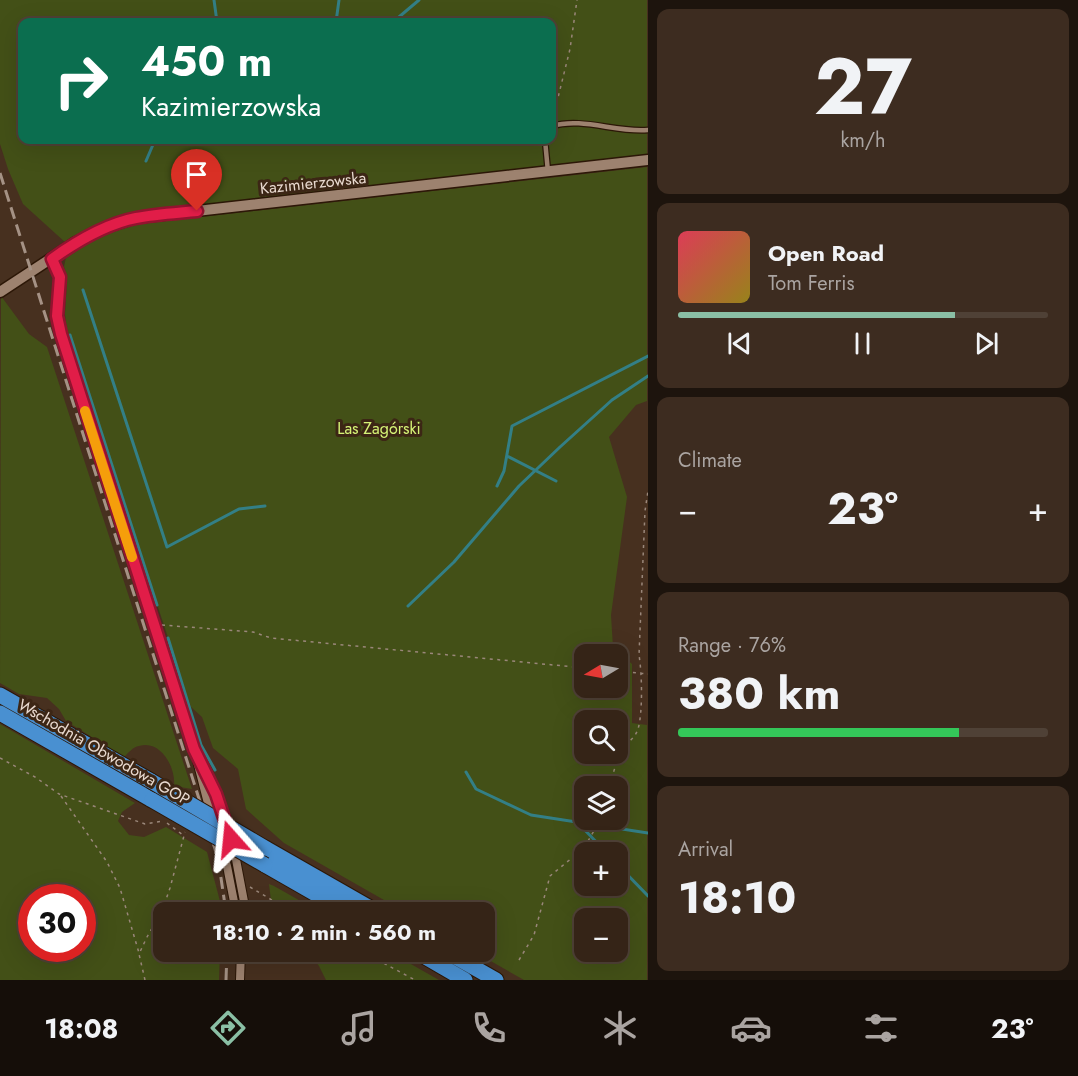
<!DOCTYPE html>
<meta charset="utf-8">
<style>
:root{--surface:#352417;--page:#3d2c20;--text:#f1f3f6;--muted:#aaa4a1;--line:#4f4136;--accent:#8abfa5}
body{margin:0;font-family:Jost,sans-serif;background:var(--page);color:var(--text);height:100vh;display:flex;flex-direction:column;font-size:22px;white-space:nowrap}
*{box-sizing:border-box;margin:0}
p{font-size:20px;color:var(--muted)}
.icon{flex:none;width:33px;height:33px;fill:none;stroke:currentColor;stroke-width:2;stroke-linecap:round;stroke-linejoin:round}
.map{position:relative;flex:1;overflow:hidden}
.sheet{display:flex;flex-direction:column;gap:9px;padding:9px;background:#1d140d;width:430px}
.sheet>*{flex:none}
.top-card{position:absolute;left:18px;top:18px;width:538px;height:126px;border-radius:12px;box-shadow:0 6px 24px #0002,0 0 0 2px var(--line);background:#0b6e4f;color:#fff;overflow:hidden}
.needle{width:39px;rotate:260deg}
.tools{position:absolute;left:574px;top:644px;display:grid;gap:12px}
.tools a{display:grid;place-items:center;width:54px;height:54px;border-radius:12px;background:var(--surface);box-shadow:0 6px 24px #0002,0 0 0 2px var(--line);font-size:30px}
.speed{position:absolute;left:18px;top:884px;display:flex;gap:12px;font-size:30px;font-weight:700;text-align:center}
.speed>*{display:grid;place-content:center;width:78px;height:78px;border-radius:50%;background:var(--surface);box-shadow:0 6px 24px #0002,0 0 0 2px var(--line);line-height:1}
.speed .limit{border:9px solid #d22;background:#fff;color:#111}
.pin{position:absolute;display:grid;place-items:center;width:51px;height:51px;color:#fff;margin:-62px -26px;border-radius:50% 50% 50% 0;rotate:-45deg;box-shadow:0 0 6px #0007}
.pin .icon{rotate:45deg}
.me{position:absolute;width:66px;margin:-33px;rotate:342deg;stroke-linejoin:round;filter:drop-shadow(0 0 4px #0008)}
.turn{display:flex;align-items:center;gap:21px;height:126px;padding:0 24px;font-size:27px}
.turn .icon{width:78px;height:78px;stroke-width:2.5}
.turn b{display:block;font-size:42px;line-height:51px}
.big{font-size:45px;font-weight:700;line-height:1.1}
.sheet .card{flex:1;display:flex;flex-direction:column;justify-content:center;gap:9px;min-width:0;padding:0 21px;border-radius:12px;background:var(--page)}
.sheet .dial{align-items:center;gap:0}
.dial b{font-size:78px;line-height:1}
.song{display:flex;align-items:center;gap:18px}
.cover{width:72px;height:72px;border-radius:9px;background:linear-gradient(135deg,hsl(350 70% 55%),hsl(50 70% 35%))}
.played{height:6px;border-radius:3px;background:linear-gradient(90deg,var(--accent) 75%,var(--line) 75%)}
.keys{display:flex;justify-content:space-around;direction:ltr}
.heat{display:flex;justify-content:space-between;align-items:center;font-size:33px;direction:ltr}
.charge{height:9px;border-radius:4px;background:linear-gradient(90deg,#34c759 76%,var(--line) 0)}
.trip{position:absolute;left:153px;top:902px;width:342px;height:60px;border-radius:12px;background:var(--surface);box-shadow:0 6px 24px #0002,0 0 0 2px var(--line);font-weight:700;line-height:60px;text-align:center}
.tabs{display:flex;height:96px;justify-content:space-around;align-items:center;background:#150e09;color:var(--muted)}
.tabs .icon{width:42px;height:42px}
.tabs .on{color:var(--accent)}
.tabs b{font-size:27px;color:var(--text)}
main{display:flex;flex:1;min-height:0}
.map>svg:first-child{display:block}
.green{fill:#435017;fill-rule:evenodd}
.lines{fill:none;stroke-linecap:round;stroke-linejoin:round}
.stream{stroke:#337f86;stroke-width:3}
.service-casing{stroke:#2c1707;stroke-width:7}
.minor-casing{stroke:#2c1707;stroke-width:10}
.tertiary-casing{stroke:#2c1707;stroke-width:13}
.motorway-casing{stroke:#2c1707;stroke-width:17}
.path{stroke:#9a877a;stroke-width:1.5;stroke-dasharray:3 4.5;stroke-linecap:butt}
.service{stroke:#9d826f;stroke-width:4.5}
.minor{stroke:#9d826f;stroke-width:8}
.tertiary{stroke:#9d826f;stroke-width:10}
.motorway{stroke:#4990d1;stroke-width:15}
.rail{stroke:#a59285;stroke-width:3;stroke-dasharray:12 6;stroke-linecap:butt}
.motorway-bridge-casing{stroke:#2c1707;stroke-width:17;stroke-linecap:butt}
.motorway-bridge{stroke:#4990d1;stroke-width:15}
.route-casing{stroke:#92132f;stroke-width:15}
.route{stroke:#e11d48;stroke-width:10}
.slow{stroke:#f59e0b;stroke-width:10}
.labels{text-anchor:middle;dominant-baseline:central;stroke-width:6;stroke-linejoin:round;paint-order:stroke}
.street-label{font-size:16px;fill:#e9dad0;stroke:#3c2615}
.park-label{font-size:16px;fill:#d6f477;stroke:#3c2615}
</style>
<main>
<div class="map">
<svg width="648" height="980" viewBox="0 0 648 980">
<rect width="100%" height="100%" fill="#47301f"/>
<path class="green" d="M0,0H647V155L135,214C110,221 88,230 66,243L23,204L8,169L0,144ZM22,22H552V140H22Z
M647,167V401L636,405L609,437L627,497L611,615L613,647L632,664V723L647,725V980H524L473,951H484V912H405L284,843L246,809L238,769L213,748L202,717L191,707L67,332L65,314L67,280L64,267L66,257L73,251L98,236L137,224ZM585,654H618V687H585ZM585,720H618V753H585ZM585,786H618V819H585ZM585,852H618V885H585ZM585,918H618V951H585Z
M1,296L29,334L47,347L192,789L174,786C176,768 161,739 139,746C133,747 128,753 124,757L66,721L59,709L47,698L19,694L0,683Z
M0,724L135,803L122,812L118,821L129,835L144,837L166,827L207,852L221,905V912H164V951H220L219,980H0ZM32,897H82V948H32Z
M269,884L274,886L320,912H275L272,909Z
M307,951H388L439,980H326L319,966Z"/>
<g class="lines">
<path class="stream" d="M214,0L217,22
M336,22L339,0
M393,22L419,0
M146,161L155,140
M83,290L167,547L239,509L265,506
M70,335L157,605
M507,456L556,481
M497,486L504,471L512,426L648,356
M408,606L454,562L519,486L560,447L612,400L648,376
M168,638L201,745L215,770
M466,772L476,789L531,815L648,833
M578,823L606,852
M618,865L648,896"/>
<defs>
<path id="service" d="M552,126C583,117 616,133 648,130
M545,140L548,172"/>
<path id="minor" d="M52,259L60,277L57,316L61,334L194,749L211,815
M201,762L216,794L227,825
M219,838L227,866L236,912
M234,849L246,912
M240,980L241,951"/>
<path id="tertiary" d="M0,292L76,242L107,227L135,218L648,160"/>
<path id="motorway" d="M0,695L151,781
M0,713L152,800
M265,848L377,912
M265,865L347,912
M415,951L465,980
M445,951L496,980"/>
</defs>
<use href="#service" class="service-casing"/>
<use href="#minor" class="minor-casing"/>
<use href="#tertiary" class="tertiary-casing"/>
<use href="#motorway" class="motorway-casing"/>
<path class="path" d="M553,118L570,49L577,0
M162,625L253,632L271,638L585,668
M618,671L648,674
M0,758L35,777L59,794L145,824L163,821
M609,786L622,746C629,742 635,738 638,729C643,712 642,673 639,655L645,511L648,491
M61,796L107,862L120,888L139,953
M167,823L183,835
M250,887L292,912
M349,951L352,953L374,958L415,980
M519,960L534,935L550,876L584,848L595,829L598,819
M145,980L139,954L147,937L162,911L170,888L185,832"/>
<use href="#service" class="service"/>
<use href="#minor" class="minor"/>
<use href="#tertiary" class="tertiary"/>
<use href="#motorway" class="motorway"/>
<path class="rail" d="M0,173L215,849L221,878L226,912
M226,980L227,951"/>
<defs>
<path id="motorway-bridge" d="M151,781L265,848
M152,800L265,865"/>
</defs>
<use href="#motorway-bridge" class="motorway-bridge-casing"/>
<use href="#motorway-bridge" class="motorway-bridge"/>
</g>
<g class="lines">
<defs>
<path id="route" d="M197,211C177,213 156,214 136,218C105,224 77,241 52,259L60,277L57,316L61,334L194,749L216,794L231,839"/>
</defs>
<use href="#route" class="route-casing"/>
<use href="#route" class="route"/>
<path class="slow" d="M85,411L132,557"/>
</g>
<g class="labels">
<g class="street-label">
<text transform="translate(313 183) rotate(-6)">Kazimierzowska</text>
<text transform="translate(104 752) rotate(30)">Wschodnia Obwodowa GOP</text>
</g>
<g class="park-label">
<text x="379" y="428">Las Zagórski</text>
</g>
</g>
</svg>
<div class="tools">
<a><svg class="needle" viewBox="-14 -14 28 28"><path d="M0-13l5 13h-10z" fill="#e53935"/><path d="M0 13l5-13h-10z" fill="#aaa4a1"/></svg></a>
<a><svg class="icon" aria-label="search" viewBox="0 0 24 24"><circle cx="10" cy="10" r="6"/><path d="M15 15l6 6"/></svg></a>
<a><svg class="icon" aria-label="layers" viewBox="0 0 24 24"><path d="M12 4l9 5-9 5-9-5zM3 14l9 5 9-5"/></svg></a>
<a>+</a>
<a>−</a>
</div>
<div class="speed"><div class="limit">30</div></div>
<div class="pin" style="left:197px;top:211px;background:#d93025"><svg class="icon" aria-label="arrive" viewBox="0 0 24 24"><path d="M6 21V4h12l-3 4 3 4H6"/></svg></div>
<svg class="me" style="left:231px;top:839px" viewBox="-20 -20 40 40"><path d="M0-17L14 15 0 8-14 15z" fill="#e11d48" stroke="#fff" stroke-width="4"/></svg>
<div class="trip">18:10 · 2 min · 560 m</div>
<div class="top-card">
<div class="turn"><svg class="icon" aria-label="right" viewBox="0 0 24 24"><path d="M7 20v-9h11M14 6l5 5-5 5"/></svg><div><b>450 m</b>Kazimierzowska</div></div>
</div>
</div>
<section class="sheet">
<div class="card dial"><b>27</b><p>km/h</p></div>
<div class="card">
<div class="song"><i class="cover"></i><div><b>Open Road</b><p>Tom Ferris</p></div></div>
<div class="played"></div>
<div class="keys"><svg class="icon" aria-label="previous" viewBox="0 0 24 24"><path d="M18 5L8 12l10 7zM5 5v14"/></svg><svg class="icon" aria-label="pause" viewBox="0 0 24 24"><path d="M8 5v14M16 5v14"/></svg><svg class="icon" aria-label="next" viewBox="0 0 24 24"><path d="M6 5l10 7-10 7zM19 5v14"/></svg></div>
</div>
<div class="card"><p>Climate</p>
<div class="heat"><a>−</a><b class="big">23°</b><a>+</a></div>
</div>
<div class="card"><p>Range · 76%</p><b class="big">380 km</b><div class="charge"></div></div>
<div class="card"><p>Arrival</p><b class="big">18:10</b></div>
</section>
</main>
<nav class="tabs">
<b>18:08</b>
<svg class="icon on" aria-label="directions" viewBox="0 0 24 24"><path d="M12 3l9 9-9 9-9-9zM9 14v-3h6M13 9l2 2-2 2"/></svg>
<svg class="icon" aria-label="music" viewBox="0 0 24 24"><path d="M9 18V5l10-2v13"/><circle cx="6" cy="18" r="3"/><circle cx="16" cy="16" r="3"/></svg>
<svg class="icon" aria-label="phone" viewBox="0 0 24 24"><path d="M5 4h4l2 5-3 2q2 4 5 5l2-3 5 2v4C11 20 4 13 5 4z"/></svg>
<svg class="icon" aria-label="climate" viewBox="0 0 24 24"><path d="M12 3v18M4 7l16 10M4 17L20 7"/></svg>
<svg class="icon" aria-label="car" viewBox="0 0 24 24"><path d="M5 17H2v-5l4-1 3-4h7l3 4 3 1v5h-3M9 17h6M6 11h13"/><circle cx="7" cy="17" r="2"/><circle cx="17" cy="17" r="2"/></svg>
<svg class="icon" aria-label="filters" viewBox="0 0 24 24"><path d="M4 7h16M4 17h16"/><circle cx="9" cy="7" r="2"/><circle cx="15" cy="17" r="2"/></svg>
<b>23°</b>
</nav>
